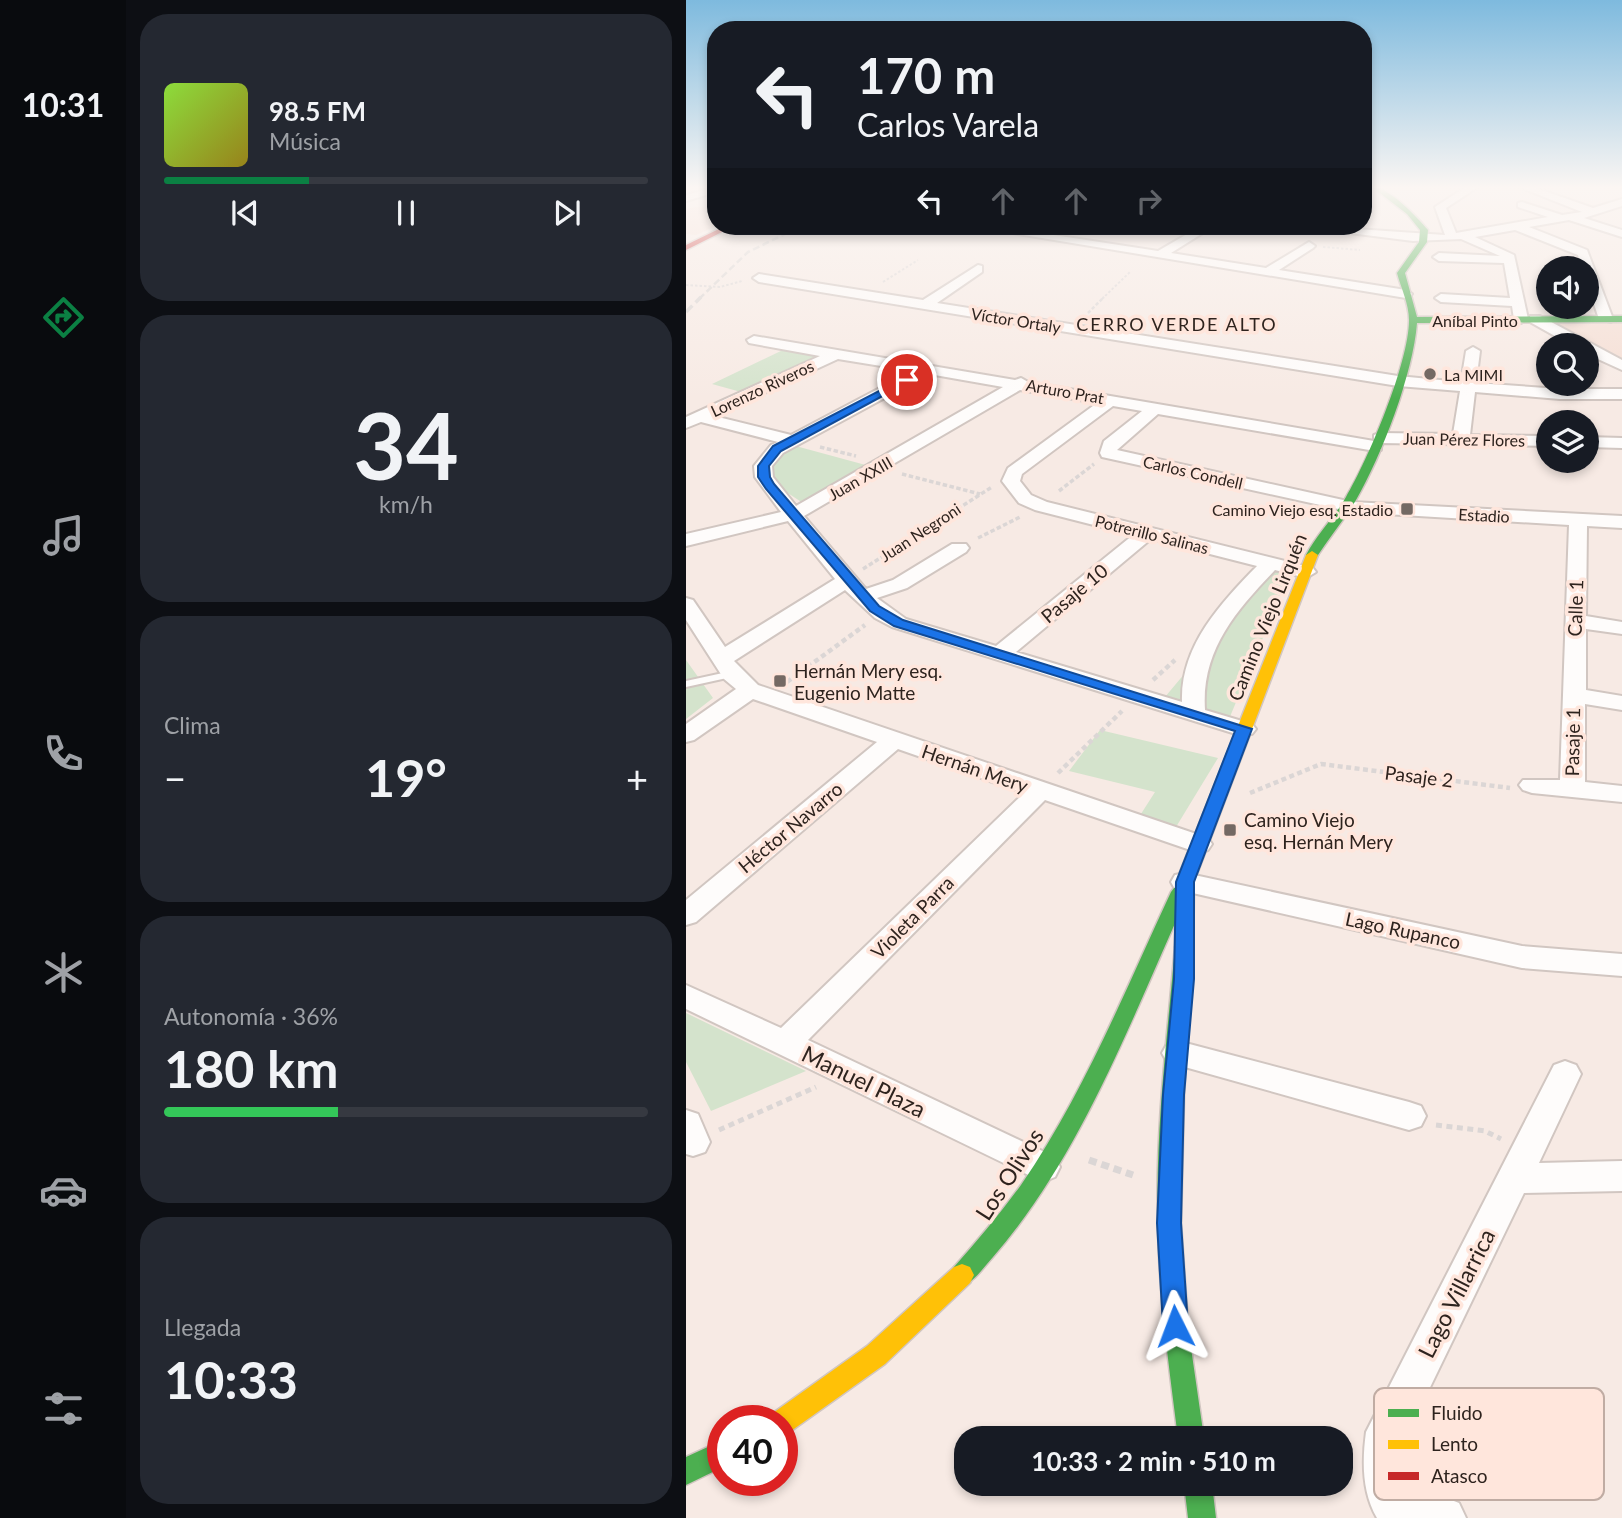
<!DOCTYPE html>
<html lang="es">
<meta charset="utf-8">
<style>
:root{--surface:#171b24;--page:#242831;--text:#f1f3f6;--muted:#9ea1a6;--line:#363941;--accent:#0b8043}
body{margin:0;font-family:Lato,sans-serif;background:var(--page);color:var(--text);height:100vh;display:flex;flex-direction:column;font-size:26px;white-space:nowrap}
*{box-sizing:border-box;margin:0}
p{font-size:23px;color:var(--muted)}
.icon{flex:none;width:38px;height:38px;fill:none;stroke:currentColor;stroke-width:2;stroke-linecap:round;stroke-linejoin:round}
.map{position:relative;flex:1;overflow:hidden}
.details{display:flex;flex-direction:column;gap:14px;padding:14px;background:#0d0f14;width:560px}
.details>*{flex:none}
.banner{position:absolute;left:21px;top:21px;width:665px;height:214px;border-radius:28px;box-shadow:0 4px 10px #0003;background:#171b24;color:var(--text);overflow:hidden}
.controls{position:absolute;left:850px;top:256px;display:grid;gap:14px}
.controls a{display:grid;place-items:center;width:63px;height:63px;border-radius:50%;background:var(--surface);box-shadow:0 4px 10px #0003;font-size:35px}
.speed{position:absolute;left:21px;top:1405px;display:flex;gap:14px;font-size:35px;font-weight:700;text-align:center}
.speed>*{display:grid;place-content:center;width:91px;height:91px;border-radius:50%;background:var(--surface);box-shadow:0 4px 10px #0003;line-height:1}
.speed .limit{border:10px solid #d22;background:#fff;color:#111}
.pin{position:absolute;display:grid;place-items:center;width:60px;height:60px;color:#fff;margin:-30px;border:4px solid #fff;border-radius:50%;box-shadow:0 2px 7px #0007}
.me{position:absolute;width:77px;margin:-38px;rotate:357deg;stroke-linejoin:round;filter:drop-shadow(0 0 5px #0008)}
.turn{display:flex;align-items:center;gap:24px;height:147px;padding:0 35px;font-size:32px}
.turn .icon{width:91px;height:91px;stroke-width:2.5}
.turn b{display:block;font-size:49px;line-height:60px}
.lanes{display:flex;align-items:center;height:66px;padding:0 35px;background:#0003;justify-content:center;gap:35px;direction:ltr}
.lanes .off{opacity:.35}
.big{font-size:52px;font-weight:700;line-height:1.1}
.details .tile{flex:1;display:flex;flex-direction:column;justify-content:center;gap:10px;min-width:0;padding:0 24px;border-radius:28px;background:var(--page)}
.details .dial{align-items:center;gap:0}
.dial b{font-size:91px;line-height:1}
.song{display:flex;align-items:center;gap:21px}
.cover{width:84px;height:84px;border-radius:10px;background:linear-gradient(135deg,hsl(90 70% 55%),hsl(50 70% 35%))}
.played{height:7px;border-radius:4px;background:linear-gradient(90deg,var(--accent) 30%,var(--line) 30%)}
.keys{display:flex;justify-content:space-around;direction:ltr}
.heat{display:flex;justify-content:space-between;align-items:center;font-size:38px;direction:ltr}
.charge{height:10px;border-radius:5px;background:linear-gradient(90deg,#34c759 36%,var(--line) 0)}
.trip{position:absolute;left:268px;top:1426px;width:399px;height:70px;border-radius:28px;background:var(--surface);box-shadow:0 4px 10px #0003;font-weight:700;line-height:70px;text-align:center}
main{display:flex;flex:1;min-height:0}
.dock{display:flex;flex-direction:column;width:126px;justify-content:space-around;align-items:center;background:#090b0e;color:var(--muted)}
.dock .icon{width:49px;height:49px}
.dock .selected{color:var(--accent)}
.dock b{font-size:32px;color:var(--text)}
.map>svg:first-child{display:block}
.built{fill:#f5ded4}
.green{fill:#d4e3cc}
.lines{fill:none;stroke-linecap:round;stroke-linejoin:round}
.lane-casing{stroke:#d1c6c1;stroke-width:4}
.street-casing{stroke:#d1c6c1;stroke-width:4}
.fast-casing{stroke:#d1c6c1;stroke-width:3}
.slow-casing{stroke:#d1c6c1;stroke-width:3}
.jam-casing{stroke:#d1c6c1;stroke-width:3}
.path-far5{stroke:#dbd6d5;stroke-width:2;stroke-dasharray:2.5 2;stroke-linecap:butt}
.path-far4{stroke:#dbd6d5;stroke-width:2.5;stroke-dasharray:3.5 2;stroke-linecap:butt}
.path-far3{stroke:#dbd6d5;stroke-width:3.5;stroke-dasharray:4.5 2.5;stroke-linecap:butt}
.path-far2{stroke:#dbd6d5;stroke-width:4.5;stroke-dasharray:5 3.5;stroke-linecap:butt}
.path-far1{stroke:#dbd6d5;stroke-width:5;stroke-dasharray:6 4.5;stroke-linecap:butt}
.path{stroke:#dbd6d5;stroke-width:7;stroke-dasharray:8 5;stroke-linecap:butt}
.lane{fill:#fefcfb;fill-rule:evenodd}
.street{fill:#fefcfb;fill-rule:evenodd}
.fast{fill:#4caf50;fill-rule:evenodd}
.slow{fill:#ffc107;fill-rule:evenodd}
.jam{fill:#c62828;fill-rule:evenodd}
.rail-far1{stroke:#d8d3d1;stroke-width:2.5;stroke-dasharray:7 3.5;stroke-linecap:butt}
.rail{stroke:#d8d3d1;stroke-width:3.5;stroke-dasharray:9 4.5;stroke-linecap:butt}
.route{fill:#1a73e8;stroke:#114b97;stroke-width:2}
.poi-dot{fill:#746963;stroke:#ffe6dc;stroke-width:2.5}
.labels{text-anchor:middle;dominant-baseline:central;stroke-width:7;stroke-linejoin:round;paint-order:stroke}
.far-street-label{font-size:16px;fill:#2e231e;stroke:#ffe6dc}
.far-poi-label{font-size:16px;fill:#2e231e;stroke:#ffe6dc;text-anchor:start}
.far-neighbourhood-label{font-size:18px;letter-spacing:2px;fill:#2e231e;stroke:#ffe6dc}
.street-label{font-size:19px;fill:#2e231e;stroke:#ffe6dc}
.poi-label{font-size:19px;fill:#2e231e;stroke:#ffe6dc;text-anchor:start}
.near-street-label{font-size:23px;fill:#2e231e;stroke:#ffe6dc}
.key{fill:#ffe6dc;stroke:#c0aca3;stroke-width:2}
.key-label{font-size:19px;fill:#2e231e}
</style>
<main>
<nav class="dock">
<b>10:31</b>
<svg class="icon selected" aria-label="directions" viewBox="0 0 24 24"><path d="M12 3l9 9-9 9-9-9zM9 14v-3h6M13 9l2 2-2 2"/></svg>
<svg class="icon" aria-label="music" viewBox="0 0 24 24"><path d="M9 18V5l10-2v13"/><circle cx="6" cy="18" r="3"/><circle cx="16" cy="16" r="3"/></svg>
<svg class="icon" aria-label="phone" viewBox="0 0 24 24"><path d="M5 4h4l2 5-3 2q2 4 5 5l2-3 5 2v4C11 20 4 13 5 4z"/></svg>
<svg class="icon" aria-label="climate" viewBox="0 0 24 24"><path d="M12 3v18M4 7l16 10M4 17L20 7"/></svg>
<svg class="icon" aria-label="car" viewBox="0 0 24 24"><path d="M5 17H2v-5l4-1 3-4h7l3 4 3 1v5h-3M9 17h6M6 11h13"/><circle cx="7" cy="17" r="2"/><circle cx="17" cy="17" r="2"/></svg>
<svg class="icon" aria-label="filters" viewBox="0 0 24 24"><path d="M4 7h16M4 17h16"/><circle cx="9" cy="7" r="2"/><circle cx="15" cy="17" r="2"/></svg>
</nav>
<section class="details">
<div class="tile">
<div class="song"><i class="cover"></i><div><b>98.5 FM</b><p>Música</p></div></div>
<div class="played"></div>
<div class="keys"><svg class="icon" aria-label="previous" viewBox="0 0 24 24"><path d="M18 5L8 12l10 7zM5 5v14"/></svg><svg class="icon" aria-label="pause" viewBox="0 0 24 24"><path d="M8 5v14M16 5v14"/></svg><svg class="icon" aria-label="next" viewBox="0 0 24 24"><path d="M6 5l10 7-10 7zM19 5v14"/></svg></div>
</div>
<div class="tile dial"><b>34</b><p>km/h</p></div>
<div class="tile"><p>Clima</p>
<div class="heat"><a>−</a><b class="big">19°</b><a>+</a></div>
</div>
<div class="tile"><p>Autonomía · 36%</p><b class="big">180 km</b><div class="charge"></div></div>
<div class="tile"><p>Llegada</p><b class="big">10:33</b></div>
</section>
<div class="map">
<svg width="936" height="1518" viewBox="0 0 936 1518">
<rect width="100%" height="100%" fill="#f7eae4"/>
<path class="built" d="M10,207L30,208V226L10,235L0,234V209Z
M936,323V359L871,324Z"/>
<path class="green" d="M99,349L139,354L55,392L26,384Z
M106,445L187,467L120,505L85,482L81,464Z
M586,569L604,573L543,719L479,697Z
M0,660L27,698L0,719Z
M414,730L532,758L490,827L453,817L469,792L383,771Z
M0,1013L120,1071L25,1111L0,1062Z"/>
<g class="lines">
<defs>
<path id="lane" d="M46,671L52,674L50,676L0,687V681Z"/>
<path id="street" d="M30,187V192L0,201V195Z
M780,187H792L760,208L770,233L862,217L832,207V203L836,202L876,215L896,212L833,187H847L907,208L936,199V206L898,218L936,230V237L883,220L843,227L901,250L927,319L925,322L913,319L901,283V268H896L892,255L829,230L789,237L828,255L842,319L835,323L828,319L826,306L755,302L749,298L755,294L824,298L818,263L753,261L747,257L753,253L814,256L775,239L727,241L632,229L626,226L759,235L749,207Z
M283,226H309L472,251L515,226H528L485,253L580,268L623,242L629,246L627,248L593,270L720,290L726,294L720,298Z
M292,265L296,266V272L251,303L712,376L775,382L780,351L787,347L794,351L790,383L874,389H936V399H874L789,392L784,435L863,436V446L695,443V450L689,451L472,414L431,450L666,502L936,516V528L901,526L900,616L936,622V634L900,629V690L936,696V710L899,704V782L936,786V802L846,793L837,790L833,785L837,780H874L883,525L666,512L416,457L414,453L418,441L456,411L427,406L336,474L334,481L345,495L361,502L627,568L630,572L620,578L589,570C550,611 515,650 519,710L566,724L570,729L566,734H550L206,627L189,618L159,590L48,661L72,685L522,838L526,844L522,850L513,853L359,800L122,1040L369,1157L374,1167L369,1177L357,1182L0,1009V985L95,1028L338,793L212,749L10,922L0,925V900L191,742L67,699L8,740L0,742V724L50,689L38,679L0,620V598L7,600L39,647L149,579L102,521L0,546V534L95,512L69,477L68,466L85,445L92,442L15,422L0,428V417L134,356L63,343L61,340L68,336L329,380L335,378L342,382L688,441V435L694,433L767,434L774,391L712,386L73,282L67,278L73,274L237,300ZM152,359L226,371L105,435L28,416ZM243,374L317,387L110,506L87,477L86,466L97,453ZM334,390L411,403L322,468L316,481L333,503L349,510L447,535L310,646L220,619L191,598L221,588L280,552L283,548L280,544H266L207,580L180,589L118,516ZM465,539L571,566C535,603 494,646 496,702L330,652Z
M844,316H854L936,360V370L901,354V345H885L844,322Z
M901,437L936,438V448L901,447Z
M499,873L836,946L936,954V976L836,968L489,889L485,882L489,875Z
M492,1041L723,1102L735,1106L740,1116L735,1126L723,1130L481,1062L476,1053L481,1044Z
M879,1061L890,1065L895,1074L853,1163L936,1161V1191L838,1193L721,1435L722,1483L773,1503L780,1518H691C676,1493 676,1461 680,1432L868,1065Z
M0,1110L12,1114L24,1142L19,1152L7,1156L0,1154Z"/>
<path id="fast" d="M686,187C702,186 731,217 742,230L741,242L719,273L731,317L936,316V322L731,323C727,374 696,455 670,500C658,520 643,538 630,558L626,559L620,555C631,534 648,518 660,497C682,460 723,363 723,320C723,304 715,288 711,273L733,242L734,230L721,214Z
M494,886L500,888L503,892C447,1015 396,1155 307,1257C297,1268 289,1281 276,1286L268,1283L264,1275L268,1267C291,1241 314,1214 335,1185C397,1095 439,991 485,892L488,888Z
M498,940L505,942L507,947L498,1095L495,1223L502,1327L518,1438H492C483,1367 473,1296 472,1225C469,1134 481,1038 489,947L491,942Z
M37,1440V1467L0,1485V1457Z
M498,1484H526L530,1518H502Z"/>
<path id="slow" d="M626,551L632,555L508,882L507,947L505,952L498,954L491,952L489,947L490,882L620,555Z
M276,1264L284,1267L288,1275L284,1283L199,1364L105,1431L96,1435V1421H83L87,1413L181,1346L268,1267Z"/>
<path id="jam" d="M39,226H48L0,250V245Z"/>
</defs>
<use href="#lane" class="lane-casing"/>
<use href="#street" class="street-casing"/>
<use href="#fast" class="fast-casing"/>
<use href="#slow" class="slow-casing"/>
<use href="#jam" class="jam-casing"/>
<path class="path-far5" d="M637,247L674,250
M197,282L232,260
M0,285L34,287L56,281
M416,299L444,272"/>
<path class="path-far4" d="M402,313L418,297"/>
<path class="path-far3" d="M134,447L170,456
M216,474L294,494
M373,491L408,464
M292,538L334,517
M177,569L306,487"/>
<path class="path-far2" d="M467,680L489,660
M101,682L179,625
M372,773L436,711
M564,793L635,764L824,788"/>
<path class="path-far1" d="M750,1125L799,1131L815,1139
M33,1130L130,1087"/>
<path class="path" d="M403,1160L447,1175"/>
<use href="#lane" class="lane"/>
<use href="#street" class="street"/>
<use href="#fast" class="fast"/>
<use href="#slow" class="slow"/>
<use href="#jam" class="jam"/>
<path class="rail-far1" d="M13,299L62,252L116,226"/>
<path class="rail" d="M0,312L15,297"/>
</g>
<linearGradient id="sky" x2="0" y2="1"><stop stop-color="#7ebade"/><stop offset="0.47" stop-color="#fbf6f3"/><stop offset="1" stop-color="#fbf6f3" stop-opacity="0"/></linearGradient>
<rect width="936" height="399" fill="url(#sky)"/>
<path class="route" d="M218,378L226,380L95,451L83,466L84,477L88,484L193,606L217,620L566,729L508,882V979L498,1095L495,1223L502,1326L498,1335L489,1338L481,1335L477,1326L471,1223L477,1095L488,979L490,882L549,731L208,626L184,611L80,489L72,477V466L87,446Z"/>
<g class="poi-dot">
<circle cx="744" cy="374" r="7"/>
<rect x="714" y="502" width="14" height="14" rx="3.5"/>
<rect x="87" y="674" width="14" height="14" rx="3.5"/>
<rect x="537" y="823" width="14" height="14" rx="3.5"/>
</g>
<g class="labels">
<g class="far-street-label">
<text transform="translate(330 320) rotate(9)">Víctor Ortaly</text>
<text x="789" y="320">Aníbal Pinto</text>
<text transform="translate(76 388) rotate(-25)">Lorenzo Riveros</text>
<text transform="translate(379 391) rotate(10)">Arturo Prat</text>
<text transform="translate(778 439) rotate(1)">Juan Pérez Flores</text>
<text transform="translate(507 472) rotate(13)">Carlos Condell</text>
<text transform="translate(174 478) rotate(-30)">Juan XXIII</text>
<text transform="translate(798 515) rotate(3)">Estadio</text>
<text transform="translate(234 532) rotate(-33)">Juan Negroni</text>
<text transform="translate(466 534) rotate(14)">Potrerillo Salinas</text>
</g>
<g class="far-poi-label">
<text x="758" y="374">La MIMI</text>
<text x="707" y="509" text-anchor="end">Camino Viejo esq. Estadio</text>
</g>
<g class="far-neighbourhood-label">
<text x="491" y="324">CERRO VERDE ALTO</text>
</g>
<g class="street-label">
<text transform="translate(388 593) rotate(-40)">Pasaje 10</text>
<text transform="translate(889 608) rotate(-88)">Calle 1</text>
<text transform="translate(581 617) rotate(-68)">Camino Viejo Lirquén</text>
<text transform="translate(886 742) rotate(-89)">Pasaje 1</text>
<text transform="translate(289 768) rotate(19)">Hernán Mery</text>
<text transform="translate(733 776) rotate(7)">Pasaje 2</text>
<text transform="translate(104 827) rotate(-40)">Héctor Navarro</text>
<text transform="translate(226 917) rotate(-45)">Violeta Parra</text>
<text transform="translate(717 930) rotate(12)">Lago Rupanco</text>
</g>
<g class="poi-label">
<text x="108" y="670">Hernán Mery esq.<tspan x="108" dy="22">Eugenio Matte</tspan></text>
<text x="558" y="819">Camino Viejo<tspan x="558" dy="22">esq. Hernán Mery</tspan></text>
</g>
<g class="near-street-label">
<text transform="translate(178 1081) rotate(26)">Manuel Plaza</text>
<text transform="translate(323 1174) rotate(-57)">Los Olivos</text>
<text transform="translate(770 1293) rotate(-63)">Lago Villarrica</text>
</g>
</g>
<rect x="688" y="1388" width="230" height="112" rx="10" class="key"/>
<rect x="702" y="1409" width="31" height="8" fill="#4caf50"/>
<rect x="702" y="1440" width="31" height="9" fill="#ffc107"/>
<rect x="702" y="1472" width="31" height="8" fill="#c62828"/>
<g class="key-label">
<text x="745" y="1420">Fluido</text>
<text x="745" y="1451">Lento</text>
<text x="745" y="1483">Atasco</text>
</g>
</svg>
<div class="controls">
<a><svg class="icon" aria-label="sound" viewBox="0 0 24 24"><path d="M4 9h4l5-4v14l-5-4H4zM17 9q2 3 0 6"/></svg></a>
<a><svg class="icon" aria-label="search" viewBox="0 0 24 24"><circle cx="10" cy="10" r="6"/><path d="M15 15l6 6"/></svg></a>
<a><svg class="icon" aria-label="layers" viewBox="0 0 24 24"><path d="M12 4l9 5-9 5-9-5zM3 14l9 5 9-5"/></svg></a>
</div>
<div class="speed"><div class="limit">40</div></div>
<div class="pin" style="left:221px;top:380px;background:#d93025"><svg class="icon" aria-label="arrive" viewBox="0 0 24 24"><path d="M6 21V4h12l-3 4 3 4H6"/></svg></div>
<svg class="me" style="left:489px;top:1326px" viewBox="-20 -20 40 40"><path d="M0-17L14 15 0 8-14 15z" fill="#1a73e8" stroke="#fff" stroke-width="4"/></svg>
<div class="trip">10:33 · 2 min · 510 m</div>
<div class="banner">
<div class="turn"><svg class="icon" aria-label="left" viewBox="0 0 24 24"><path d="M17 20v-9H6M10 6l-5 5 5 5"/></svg><div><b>170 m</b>Carlos Varela</div></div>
<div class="lanes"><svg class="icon" aria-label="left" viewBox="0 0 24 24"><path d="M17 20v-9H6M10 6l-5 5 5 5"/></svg><svg class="icon off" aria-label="ahead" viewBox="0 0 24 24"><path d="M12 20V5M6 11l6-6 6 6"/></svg><svg class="icon off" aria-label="ahead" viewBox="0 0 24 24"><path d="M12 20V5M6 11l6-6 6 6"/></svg><svg class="icon off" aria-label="right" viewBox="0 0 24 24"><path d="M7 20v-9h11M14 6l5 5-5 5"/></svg></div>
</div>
</div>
</main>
